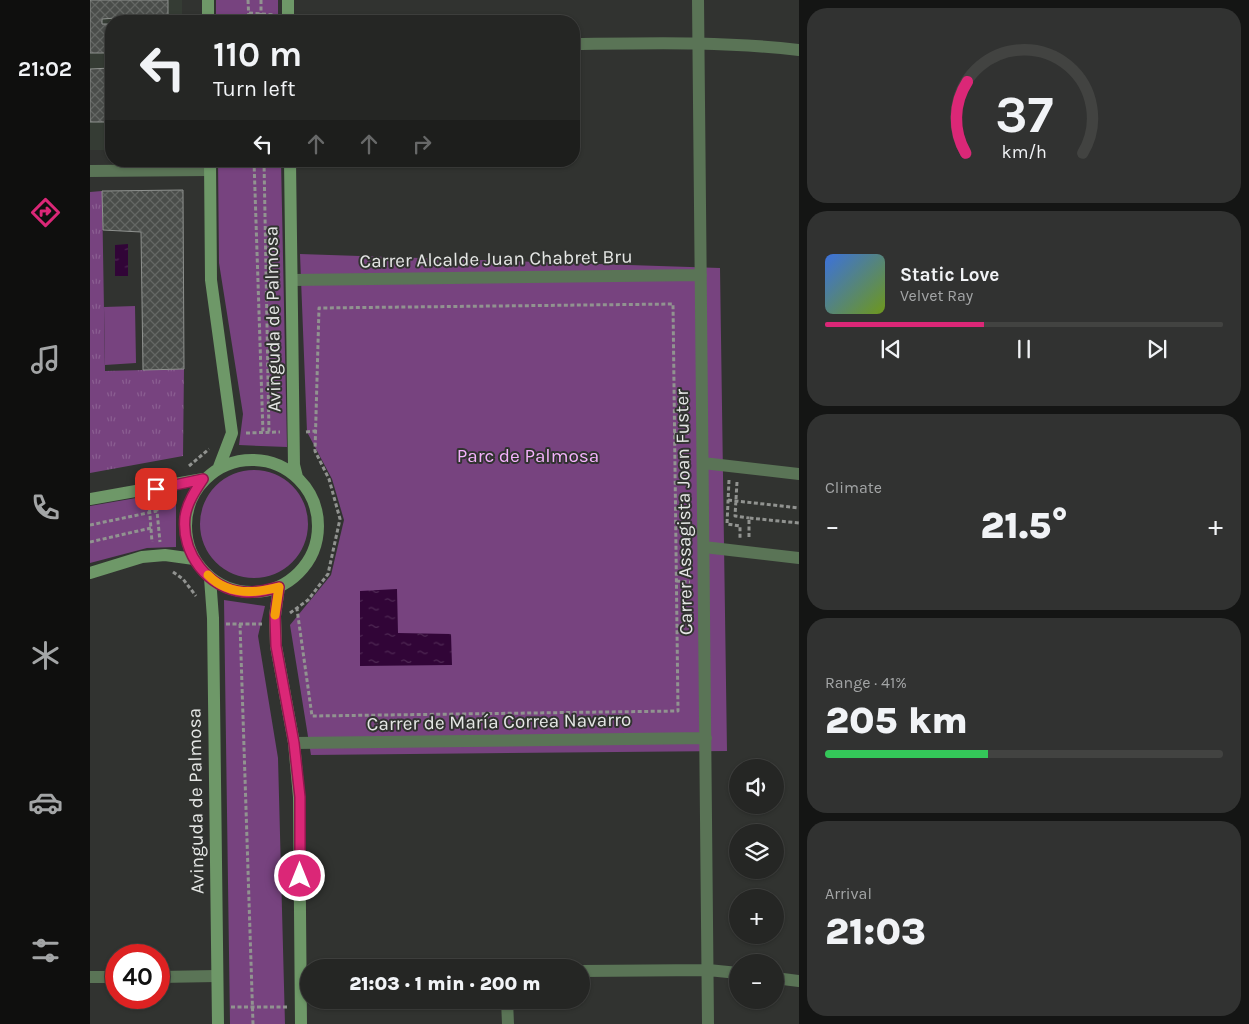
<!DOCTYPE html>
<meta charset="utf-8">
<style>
:root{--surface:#252624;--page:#313231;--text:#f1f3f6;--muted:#a3a5a6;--line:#424341;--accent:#db2777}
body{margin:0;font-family:Karla,sans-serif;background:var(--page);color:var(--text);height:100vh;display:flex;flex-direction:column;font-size:19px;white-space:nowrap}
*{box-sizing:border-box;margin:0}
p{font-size:16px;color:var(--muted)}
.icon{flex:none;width:28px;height:28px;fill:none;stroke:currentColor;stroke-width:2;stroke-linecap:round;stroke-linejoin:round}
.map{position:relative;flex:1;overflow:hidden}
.side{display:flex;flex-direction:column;gap:8px;padding:8px;background:#141514;width:450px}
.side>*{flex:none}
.guide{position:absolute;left:15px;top:15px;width:475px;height:152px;border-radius:20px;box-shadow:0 1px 4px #0004,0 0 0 1px var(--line);background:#252624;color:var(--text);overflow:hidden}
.controls{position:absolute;left:639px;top:759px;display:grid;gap:10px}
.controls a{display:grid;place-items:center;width:55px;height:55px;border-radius:50%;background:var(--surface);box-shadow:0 1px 4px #0004,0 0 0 1px var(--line);font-size:25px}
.speed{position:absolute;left:15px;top:944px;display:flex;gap:10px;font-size:25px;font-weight:700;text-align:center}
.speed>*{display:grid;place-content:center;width:65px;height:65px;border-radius:50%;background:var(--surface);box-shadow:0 1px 4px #0004,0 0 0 1px var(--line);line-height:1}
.speed .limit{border:8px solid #d22;background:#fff;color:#111}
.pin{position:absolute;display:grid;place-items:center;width:42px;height:42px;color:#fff;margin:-21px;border-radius:10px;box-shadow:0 2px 8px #0006}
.me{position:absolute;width:55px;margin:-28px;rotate:0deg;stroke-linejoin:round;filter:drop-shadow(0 0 4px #0008)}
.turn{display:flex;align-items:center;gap:18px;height:105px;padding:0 25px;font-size:22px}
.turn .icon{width:65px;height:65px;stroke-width:2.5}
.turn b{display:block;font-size:35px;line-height:42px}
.lanes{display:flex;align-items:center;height:48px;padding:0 25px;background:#0003;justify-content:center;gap:25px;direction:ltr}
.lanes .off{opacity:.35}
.big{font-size:38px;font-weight:800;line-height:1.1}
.side .widget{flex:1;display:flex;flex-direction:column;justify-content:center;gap:8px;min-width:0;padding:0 18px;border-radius:20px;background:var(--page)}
.side .dial{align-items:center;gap:0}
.dial svg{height:130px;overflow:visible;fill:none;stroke:var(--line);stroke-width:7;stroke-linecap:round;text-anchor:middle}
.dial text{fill:var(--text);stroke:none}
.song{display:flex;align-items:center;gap:15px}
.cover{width:60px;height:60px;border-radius:8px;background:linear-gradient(135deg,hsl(220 70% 55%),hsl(80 70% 35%))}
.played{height:5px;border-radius:2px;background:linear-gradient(90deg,var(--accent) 40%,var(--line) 40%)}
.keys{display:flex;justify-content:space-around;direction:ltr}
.heat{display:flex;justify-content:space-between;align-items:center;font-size:28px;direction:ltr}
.charge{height:8px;border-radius:4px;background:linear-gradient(90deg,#34c759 41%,var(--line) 0)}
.trip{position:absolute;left:210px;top:959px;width:290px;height:50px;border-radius:25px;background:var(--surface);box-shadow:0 1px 4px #0004,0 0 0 1px var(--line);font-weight:800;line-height:50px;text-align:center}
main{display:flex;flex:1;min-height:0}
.tab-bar{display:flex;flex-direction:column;width:90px;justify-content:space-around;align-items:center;background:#0f0f0e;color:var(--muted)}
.tab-bar .icon{width:35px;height:35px}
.tab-bar .selected{color:var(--accent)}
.tab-bar b{font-size:22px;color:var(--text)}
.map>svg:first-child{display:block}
.built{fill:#353c34}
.grass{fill:url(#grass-tufts)}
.green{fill:#77437f}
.water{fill:url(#water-ripples)}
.building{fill:url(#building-cross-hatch);stroke:#8e918e}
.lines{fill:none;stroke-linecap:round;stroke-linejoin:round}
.path{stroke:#919390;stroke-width:3;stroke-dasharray:4 2.5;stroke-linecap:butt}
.street{stroke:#5a7456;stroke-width:12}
.secondary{stroke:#6e9868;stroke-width:12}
.route-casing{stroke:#8e194d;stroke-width:12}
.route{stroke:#db2777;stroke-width:9}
.slow{stroke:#f59e0b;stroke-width:9}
.labels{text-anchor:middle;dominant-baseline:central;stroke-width:4;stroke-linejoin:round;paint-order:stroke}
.street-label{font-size:19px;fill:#e5e7e5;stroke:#313330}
.park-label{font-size:19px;fill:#f5b3fd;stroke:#313330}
</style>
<main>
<nav class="tab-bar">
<b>21:02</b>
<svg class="icon selected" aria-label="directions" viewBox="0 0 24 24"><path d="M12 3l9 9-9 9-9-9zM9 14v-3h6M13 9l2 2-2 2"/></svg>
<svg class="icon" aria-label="music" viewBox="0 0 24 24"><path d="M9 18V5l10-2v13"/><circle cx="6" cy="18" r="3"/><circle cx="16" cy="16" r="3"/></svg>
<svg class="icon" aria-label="phone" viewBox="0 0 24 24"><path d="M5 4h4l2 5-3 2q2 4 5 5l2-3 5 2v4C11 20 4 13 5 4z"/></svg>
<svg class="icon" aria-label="climate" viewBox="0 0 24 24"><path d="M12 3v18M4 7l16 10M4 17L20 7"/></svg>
<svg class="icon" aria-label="car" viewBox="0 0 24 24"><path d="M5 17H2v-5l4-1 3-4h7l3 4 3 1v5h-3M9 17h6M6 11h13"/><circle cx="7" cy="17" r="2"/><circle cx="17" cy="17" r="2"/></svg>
<svg class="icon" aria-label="filters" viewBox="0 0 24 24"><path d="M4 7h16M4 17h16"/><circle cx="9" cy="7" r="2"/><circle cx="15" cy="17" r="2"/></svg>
</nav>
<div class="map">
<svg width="709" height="1024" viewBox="0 0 709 1024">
<defs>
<pattern id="grass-tufts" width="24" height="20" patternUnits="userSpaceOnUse" patternTransform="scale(1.25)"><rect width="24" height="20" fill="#77437f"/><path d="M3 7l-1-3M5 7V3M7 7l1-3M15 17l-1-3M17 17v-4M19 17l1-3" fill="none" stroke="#8a5e91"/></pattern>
<pattern id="water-ripples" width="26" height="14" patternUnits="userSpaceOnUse" patternTransform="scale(1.25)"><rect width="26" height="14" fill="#310537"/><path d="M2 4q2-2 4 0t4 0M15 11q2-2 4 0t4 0" fill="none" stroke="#4f2954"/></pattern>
<pattern id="building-cross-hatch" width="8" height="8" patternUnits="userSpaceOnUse" patternTransform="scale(1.25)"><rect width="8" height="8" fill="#4a4d4a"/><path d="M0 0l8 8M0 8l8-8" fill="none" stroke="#646764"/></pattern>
</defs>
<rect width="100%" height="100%" fill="#313330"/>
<path class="built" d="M0,0H92V21H21V150H0Z"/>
<path class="grass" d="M12,191L15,371L94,369L93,456L0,473V192Z"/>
<path class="green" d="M126,0H188V21H126Z
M128,161H191L197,447L149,445L153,414L129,263Z
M210,254L630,268L637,751L221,755L200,625L241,575L254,520L242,479L217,432Z
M45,306L46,363L15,365L14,307Z
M110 524a54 54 0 1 1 108 0a54 54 0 1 1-108 0Z
M86,491V547L57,548L0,563V506Z
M134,600L175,606L168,636L188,758L195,1024H140Z"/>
<path class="water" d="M38,244V276H25V245Z
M307,589L308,633L361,634L362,665L270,666V591Z"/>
<path class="building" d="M0,0H78V21H26V18L12,19V24H21V53H0Z
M21,68V122H0V69Z
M93,190L94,369L53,370L51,232L13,230L12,191Z"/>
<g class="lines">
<path class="path" d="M158,0L159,21
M171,0V21
M159,13L185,15
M164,161L173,433
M174,161L179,433
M216,432L226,431
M156,433L190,432
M584,434L599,433
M99,466L119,449
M639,480L637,524L650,526V538
M647,482L645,516L659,518
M638,500L709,508
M66,501L70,542
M59,503L62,542
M0,525L67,511
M659,537V518L709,523
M0,542L61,528
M83,572L93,579L106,596
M586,581L600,582
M200,613L218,600L238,574L250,519L239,479L225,451L229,308L583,304L588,711L222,716L207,609
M136,624H172
M150,624L163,1024
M141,1007H198"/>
<path class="street" d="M608,0L618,1024
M484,44C561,43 632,41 709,50
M0,171L120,170
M202,280L611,275
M613,463L709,474
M614,547L709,558
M204,743L616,738
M491,971L618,970L648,973
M0,977H26
M69,977L127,976
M685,978L709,981
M417,1000L418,1024"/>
<path class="secondary" d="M118,0V21
M198,0V21
M120,161L121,280L142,433L129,467
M200,161L204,465L207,477
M96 526a66 66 0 1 1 132 0a66 66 0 1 1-132 0Z
M0,499L113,479
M0,573L52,557L75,555L104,559
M120,578L123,618L128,1024
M189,587L185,616L186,646L204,743L209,797L211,1024"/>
</g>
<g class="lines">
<defs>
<path id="route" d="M66,489L113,479C105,491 97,503 95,517C91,553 118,589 154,592C167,593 177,590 189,587L185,616L186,646L204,743L210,797V876"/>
</defs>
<use href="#route" class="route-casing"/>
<use href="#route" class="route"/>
<path class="slow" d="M118,575C137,595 164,594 189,587L185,615"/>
</g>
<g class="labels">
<g class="street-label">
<text transform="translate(406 259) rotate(-1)">Carrer Alcalde Juan Chabret Bru</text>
<text transform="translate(183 319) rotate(-91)">Avinguda de Palmosa</text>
<text transform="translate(594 512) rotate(-91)">Carrer Assagista Joan Fuster</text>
<text transform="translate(409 722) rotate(-1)">Carrer de María Correa Navarro</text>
<text transform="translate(106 801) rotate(-91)">Avinguda de Palmosa</text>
</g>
<g class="park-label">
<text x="438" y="456">Parc de Palmosa</text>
</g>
</g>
</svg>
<div class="controls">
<a><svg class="icon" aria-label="sound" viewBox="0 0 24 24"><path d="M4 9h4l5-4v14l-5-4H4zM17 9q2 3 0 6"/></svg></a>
<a><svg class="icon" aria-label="layers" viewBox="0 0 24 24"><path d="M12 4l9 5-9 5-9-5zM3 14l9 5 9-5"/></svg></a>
<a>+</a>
<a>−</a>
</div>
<div class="speed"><div class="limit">40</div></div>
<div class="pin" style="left:66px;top:489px;background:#d93025"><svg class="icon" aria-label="arrive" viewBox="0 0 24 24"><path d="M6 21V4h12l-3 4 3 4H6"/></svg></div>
<svg class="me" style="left:210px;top:876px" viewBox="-20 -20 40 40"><circle r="17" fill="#db2777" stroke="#fff" stroke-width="3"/><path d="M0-11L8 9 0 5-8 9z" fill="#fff"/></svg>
<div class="trip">21:03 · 1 min · 200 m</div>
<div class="guide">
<div class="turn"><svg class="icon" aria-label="left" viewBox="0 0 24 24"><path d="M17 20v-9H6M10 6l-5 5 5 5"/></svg><div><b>110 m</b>Turn left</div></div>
<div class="lanes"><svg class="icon" aria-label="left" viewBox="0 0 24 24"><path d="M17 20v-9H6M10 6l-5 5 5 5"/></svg><svg class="icon off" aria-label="ahead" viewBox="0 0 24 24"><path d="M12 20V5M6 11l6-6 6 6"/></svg><svg class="icon off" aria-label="ahead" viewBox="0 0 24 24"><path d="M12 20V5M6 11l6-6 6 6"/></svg><svg class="icon off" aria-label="right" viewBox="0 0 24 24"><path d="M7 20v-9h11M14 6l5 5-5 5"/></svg></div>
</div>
</div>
<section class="side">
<div class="widget dial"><svg viewBox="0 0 100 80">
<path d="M14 69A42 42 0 1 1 86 69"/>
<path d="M14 69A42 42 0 0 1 15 25" stroke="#db2777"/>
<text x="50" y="56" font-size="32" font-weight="700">37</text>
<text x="50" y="72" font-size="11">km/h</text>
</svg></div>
<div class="widget">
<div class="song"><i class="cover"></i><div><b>Static Love</b><p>Velvet Ray</p></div></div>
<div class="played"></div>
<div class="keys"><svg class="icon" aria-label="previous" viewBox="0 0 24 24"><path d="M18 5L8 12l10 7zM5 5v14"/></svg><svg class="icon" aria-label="pause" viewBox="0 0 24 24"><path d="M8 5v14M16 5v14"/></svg><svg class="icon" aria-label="next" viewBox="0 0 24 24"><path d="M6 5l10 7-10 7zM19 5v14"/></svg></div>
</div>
<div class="widget"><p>Climate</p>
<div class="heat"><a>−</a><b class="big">21.5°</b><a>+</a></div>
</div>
<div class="widget"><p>Range · 41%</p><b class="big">205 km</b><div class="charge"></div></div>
<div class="widget"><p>Arrival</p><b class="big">21:03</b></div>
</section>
</main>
